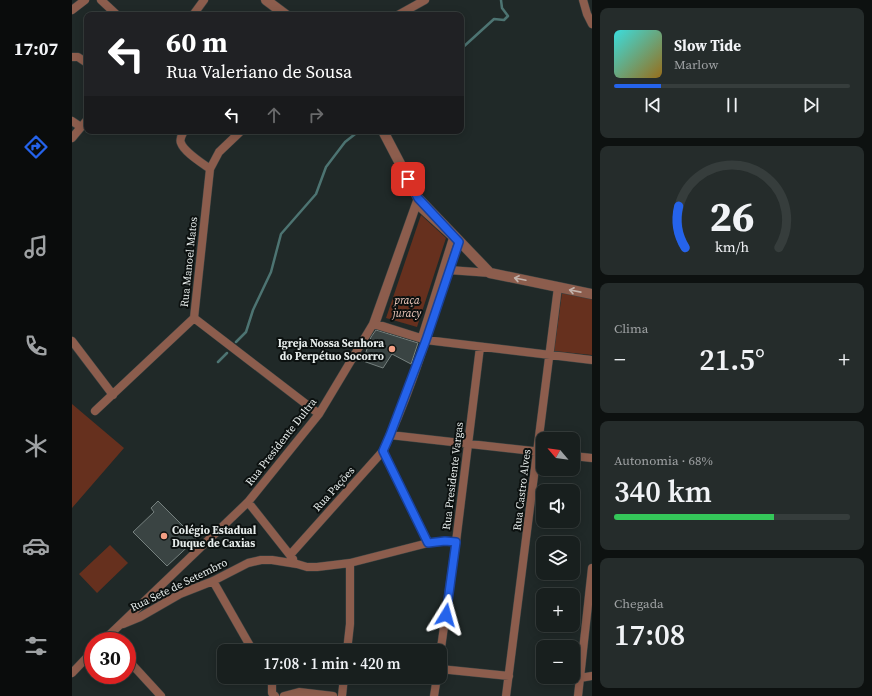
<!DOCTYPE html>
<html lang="pt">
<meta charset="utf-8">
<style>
:root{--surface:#181f1e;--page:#252c2b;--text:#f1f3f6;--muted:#9fa2a4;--line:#363d3c;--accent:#2563eb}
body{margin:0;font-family:"Source Serif 4",serif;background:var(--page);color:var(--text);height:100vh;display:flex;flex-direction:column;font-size:15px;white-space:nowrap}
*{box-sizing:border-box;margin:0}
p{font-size:13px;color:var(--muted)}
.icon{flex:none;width:22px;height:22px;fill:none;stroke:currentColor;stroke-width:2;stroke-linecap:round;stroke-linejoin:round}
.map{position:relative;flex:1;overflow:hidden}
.panel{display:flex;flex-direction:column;gap:8px;padding:8px;background:#0d1110;width:280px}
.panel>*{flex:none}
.hud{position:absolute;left:12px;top:12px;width:380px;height:122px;border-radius:8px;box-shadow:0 2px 10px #0003,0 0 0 1px var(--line);background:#202124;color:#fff;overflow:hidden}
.needle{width:26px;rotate:299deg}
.buttons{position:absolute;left:464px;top:432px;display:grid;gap:8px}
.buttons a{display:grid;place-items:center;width:44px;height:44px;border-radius:8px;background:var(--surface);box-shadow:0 2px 10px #0003,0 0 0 1px var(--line);font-size:20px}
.speed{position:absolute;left:12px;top:632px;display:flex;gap:8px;font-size:20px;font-weight:700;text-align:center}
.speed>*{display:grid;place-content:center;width:52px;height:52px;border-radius:50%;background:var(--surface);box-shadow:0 2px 10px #0003,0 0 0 1px var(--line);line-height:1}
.speed .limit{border:6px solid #d22;background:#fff;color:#111}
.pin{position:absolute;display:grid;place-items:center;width:34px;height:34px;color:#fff;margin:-17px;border-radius:8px;box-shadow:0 2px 6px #0006}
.me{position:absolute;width:44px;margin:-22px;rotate:8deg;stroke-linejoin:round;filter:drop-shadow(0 0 3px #0008)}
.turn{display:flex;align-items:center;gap:14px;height:84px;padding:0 16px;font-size:18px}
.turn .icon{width:52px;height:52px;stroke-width:2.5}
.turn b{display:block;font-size:28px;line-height:34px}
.lanes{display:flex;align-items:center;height:38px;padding:0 16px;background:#0003;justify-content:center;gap:20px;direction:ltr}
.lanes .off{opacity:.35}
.big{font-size:30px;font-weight:600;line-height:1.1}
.panel .tile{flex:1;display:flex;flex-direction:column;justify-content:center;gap:6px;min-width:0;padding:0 14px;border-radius:8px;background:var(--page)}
.panel .dial{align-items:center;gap:0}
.dial svg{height:104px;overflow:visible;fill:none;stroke:var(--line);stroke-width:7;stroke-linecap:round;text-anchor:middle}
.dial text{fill:var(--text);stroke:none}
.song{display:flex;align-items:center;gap:12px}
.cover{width:48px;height:48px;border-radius:6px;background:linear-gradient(135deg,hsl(180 70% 55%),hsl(40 70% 35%))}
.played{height:4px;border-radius:2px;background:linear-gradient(90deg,var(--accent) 20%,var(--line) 20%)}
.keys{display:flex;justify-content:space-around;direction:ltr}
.heat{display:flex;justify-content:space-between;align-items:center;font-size:22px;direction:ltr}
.charge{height:6px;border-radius:3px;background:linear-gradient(90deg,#34c759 68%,var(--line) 0)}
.trip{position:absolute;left:145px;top:644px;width:230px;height:40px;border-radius:8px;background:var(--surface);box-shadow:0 2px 10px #0003,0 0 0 1px var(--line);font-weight:600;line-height:40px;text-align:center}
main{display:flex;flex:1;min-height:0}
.menu{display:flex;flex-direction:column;width:72px;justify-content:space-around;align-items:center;background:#0a0c0c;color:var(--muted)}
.menu .icon{width:28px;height:28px}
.menu .current{color:var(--accent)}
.menu b{font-size:18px;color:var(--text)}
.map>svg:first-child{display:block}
.green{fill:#66301e}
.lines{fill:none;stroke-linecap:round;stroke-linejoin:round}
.stream{stroke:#4d7472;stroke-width:2.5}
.building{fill:#3a4443;stroke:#76817f}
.pedestrian-casing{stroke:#3c4443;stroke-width:7}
.minor-casing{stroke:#3c4443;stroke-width:9}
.tertiary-casing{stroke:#3c4443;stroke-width:11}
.pedestrian{stroke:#8c5d4d;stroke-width:6}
.minor{stroke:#8c5d4d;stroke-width:8}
.tertiary{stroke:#8c5d4d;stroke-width:10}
.oneway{stroke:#c2b3ac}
.route-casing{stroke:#184099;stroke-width:10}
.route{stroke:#2563eb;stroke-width:7}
.poi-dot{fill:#f39f84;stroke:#0c1110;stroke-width:1.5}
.labels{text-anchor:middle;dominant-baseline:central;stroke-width:4;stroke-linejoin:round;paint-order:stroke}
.street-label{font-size:11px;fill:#e6eceb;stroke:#0c1110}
.park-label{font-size:11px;font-style:italic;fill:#f3ccbf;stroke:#0c1110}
.poi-label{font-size:11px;font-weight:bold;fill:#e6eceb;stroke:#0c1110;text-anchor:end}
</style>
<main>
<nav class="menu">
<b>17:07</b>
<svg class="icon current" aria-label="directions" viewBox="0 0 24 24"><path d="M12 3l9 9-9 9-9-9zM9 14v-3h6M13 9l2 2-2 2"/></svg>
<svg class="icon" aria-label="music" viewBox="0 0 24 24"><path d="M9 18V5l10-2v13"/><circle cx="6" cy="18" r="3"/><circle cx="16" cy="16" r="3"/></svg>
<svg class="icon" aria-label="phone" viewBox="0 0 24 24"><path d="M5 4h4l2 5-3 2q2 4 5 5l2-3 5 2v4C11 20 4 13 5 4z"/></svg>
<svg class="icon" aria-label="climate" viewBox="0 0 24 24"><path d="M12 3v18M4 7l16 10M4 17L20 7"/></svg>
<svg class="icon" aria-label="car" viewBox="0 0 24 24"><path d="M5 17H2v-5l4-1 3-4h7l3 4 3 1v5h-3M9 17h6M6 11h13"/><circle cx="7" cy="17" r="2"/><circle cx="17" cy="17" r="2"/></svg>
<svg class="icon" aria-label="filters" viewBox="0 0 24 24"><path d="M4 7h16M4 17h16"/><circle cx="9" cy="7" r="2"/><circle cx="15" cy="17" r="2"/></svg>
</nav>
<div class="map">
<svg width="520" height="696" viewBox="0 0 520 696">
<rect width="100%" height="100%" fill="#202928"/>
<path class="green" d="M349,215L374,238L345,327L314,318Z
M490,293L520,298V355L482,351Z
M0,404L52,448L0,508Z
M38,545L56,563L25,593L7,574Z"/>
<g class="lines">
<path class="stream" d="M389,49L422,19L432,20L436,16L430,8L429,0
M164,342L174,332L181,310L199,272L209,234L244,194L254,167L273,142L287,131
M146,362L155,353"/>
</g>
<path class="building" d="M304,330L346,343L339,364L320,354L311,368L291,361L299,337Z
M86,501L124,539L95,566L61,532L82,512L79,508Z"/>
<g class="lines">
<defs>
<path id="pedestrian" d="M345,206L380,238L349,337L311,325H305V322Z"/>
<path id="minor" d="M29,0L45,15
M511,0L515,14L520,24
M0,10L13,0
M121,15L132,0
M326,15L353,0
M0,57H6L15,63
M0,121L9,127
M112,131C110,135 107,139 109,143C112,152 130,163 138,169
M0,138L15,120
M377,270L418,273
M122,318L247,414
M301,324L354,340L520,360
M0,341L41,395
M23,411L122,318L138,169L147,152L169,131
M318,435L470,452
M311,451L356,543
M501,456L520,458
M176,502L221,559
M218,555L311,451C343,384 362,311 387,241
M141,581L181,651
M51,624L68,617L108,594L141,581L176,563L189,560H200L225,564L235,567H245L278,563L356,543L373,541L384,542
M31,641L176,502L247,414L301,324L346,198
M275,651L278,624V563
M368,655L384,542L408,347
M55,659L89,696
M368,669L437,676
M0,673L21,651
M197,677L200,682V693L203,696
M508,678L520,676
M212,696L227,692L261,696
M270,696L272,677
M362,696L365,677
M434,696L486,287
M506,696L520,568"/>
<path id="tertiary" d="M194,0L214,15
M311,131L346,198L418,273L520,294"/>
</defs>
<use href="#pedestrian" class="pedestrian-casing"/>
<use href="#minor" class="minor-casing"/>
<use href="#tertiary" class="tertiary-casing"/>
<use href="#pedestrian" class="pedestrian"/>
<use href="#minor" class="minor"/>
<use href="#tertiary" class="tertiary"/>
</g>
<defs><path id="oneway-shaft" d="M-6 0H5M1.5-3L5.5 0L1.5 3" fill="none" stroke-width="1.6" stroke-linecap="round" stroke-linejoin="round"/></defs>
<g class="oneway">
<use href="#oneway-shaft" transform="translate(448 279) rotate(-168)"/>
<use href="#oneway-shaft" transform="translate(503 291) rotate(-169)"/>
</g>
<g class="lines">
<defs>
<path id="route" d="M336,179L346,198L387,242L354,340L318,435L311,451L356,543L373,541L384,542L374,615"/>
</defs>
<use href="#route" class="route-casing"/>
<use href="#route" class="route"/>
</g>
<g class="poi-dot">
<circle cx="320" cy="349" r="4"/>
<circle cx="92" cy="536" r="4"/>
</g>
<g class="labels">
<g class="street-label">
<text transform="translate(117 262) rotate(-84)">Rua Manoel Matos</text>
<text transform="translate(209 442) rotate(-52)">Rua Presidente Dultra</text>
<text transform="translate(381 476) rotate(-83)">Rua Presidente Vargas</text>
<text transform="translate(262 489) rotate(-48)">Rua Pações</text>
<text transform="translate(450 490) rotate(-83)">Rua Castro Alves</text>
<text transform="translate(107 585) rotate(-26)">Rua Sete de Setembro</text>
</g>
<g class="park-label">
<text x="335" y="300">praça<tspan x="335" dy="13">juracy</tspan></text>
</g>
<g class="poi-label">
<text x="312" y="343">Igreja Nossa Senhora<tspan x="312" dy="13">do Perpétuo Socorro</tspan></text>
<text x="100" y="530" text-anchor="start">Colégio Estadual<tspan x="100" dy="13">Duque de Caxias</tspan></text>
</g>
</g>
</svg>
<div class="buttons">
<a><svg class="needle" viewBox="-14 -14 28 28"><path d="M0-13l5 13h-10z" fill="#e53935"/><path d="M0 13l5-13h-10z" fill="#9fa2a4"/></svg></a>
<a><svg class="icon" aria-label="sound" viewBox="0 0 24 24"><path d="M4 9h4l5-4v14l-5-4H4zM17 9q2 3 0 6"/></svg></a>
<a><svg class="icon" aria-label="layers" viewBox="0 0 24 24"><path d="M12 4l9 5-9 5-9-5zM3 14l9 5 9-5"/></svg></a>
<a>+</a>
<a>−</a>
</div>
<div class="speed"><div class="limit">30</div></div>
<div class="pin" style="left:336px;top:179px;background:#d93025"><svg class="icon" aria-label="arrive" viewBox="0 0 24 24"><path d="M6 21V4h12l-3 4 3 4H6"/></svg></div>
<svg class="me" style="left:374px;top:615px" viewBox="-20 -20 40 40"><path d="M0-17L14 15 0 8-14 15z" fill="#2563eb" stroke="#fff" stroke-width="4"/></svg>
<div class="trip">17:08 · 1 min · 420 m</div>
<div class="hud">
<div class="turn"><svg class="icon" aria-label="left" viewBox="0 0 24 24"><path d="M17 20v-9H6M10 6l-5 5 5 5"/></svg><div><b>60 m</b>Rua Valeriano de Sousa</div></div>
<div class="lanes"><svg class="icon" aria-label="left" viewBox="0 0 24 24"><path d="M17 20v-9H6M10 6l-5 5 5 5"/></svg><svg class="icon off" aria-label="ahead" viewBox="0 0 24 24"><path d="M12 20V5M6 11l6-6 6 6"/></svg><svg class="icon off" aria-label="right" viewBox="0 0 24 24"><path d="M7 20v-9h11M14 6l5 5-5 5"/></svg></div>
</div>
</div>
<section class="panel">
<div class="tile">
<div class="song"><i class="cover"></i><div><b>Slow Tide</b><p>Marlow</p></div></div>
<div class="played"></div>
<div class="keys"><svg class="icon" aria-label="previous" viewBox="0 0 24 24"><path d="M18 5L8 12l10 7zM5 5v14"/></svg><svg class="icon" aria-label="pause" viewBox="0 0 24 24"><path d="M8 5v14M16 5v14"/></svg><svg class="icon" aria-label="next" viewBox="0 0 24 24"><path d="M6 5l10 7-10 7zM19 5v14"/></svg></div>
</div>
<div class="tile dial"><svg viewBox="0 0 100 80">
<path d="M14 69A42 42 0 1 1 86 69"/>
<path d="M14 69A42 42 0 0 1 9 37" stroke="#2563eb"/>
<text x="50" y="56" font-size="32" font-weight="700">26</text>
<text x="50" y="72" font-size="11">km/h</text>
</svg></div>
<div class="tile"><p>Clima</p>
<div class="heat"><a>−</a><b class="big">21.5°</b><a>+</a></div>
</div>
<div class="tile"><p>Autonomia · 68%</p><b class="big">340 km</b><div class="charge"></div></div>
<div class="tile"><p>Chegada</p><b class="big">17:08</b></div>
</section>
</main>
